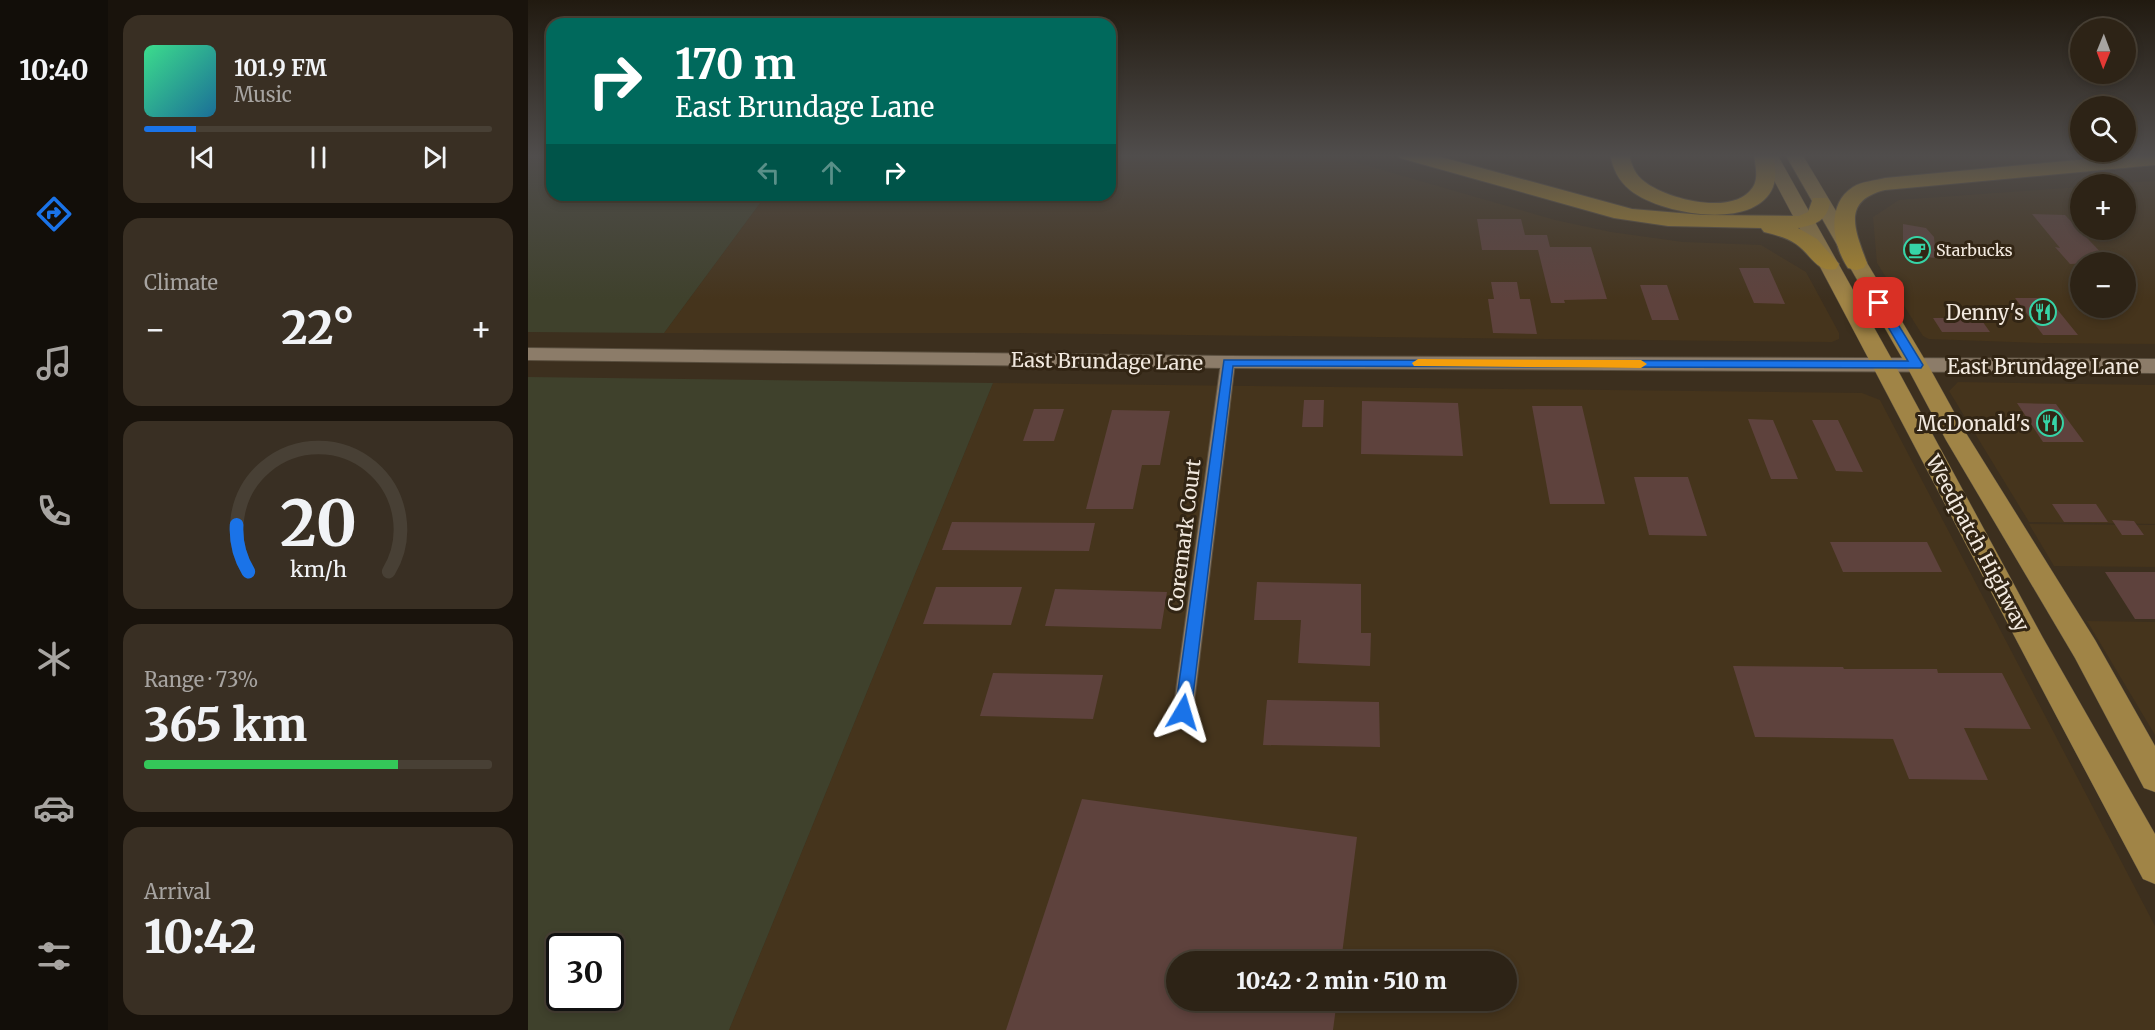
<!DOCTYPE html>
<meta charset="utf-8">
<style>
:root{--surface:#2d2316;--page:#392f23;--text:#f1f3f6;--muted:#a7a4a1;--line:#484035;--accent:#1a73e8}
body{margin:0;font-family:Merriweather,serif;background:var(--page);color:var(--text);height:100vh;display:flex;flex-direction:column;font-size:22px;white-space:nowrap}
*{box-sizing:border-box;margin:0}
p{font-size:20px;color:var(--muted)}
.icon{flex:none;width:33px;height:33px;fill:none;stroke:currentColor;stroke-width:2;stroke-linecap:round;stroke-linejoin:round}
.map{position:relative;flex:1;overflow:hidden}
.panel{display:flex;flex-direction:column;gap:15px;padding:15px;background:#19130c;width:420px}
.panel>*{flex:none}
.banner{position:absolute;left:18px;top:18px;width:570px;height:183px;border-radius:18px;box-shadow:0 3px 9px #0003,0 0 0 2px var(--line);background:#00695c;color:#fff;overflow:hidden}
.needle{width:39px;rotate:181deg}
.controls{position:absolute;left:1542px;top:18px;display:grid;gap:12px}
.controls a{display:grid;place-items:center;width:66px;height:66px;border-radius:50%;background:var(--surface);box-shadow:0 3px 9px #0003,0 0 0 2px var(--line);font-size:30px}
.speed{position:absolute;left:18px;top:933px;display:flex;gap:12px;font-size:30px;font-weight:700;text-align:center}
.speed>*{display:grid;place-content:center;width:78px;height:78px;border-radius:50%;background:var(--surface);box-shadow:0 3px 9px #0003,0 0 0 2px var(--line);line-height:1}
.speed .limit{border:3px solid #111;border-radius:9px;background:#fff;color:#111}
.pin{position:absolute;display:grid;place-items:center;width:51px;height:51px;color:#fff;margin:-26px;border-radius:12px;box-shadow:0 3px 9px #0006}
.me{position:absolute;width:66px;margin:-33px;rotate:7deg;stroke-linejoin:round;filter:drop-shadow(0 0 4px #0008)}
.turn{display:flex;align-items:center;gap:21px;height:126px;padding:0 30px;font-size:27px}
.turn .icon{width:78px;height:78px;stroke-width:2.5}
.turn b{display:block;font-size:42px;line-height:51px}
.lanes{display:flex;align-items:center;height:57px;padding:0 30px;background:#0003;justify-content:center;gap:30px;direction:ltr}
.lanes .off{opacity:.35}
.big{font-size:45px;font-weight:800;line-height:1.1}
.panel .card{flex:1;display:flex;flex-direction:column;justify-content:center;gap:9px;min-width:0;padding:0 21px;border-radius:18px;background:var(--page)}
.panel .dial{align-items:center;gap:0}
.dial svg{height:156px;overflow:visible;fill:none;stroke:var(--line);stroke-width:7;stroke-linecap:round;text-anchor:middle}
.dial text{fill:var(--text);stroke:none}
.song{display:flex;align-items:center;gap:18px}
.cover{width:72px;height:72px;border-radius:9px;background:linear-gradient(135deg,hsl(150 70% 55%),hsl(200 70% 35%))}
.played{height:6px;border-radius:3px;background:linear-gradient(90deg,var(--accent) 15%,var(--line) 15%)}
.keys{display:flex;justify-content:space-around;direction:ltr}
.heat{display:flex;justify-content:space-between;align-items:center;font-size:33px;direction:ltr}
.charge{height:9px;border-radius:4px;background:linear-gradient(90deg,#34c759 73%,var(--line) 0)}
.trip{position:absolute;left:638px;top:951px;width:351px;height:60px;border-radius:30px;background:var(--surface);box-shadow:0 3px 9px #0003,0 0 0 2px var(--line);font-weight:800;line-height:60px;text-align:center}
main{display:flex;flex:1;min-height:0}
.tab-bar{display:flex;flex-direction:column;width:108px;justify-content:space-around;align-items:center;background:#120e09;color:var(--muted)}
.tab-bar .icon{width:42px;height:42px}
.tab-bar .active{color:var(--accent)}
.tab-bar b{font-size:27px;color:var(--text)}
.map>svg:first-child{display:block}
.built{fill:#45341c;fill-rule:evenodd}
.green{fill:#3f412c;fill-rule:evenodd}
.building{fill:#5e423d}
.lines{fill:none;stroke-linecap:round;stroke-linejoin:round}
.minor-casing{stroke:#594e3e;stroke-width:2}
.secondary-casing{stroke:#594e3e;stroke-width:2}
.primary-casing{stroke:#594e3e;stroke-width:1}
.motorway-casing{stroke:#594e3e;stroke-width:2}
.minor{fill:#8c7c69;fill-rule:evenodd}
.secondary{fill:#8c7c69;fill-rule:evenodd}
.primary{fill:#a08446;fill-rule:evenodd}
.motorway{fill:#ae8a2f;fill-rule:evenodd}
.route{fill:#1a73e8;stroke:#114b97;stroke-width:1.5}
.slow{fill:#f59e0b}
.labels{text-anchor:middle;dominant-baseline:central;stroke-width:6;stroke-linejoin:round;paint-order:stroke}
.far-poi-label{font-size:16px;fill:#f2e9df;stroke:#322514;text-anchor:start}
.poi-label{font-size:20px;fill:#f2e9df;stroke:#322514;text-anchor:end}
.street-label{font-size:20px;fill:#f2e9df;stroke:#322514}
</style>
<main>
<nav class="tab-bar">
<b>10:40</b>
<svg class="icon active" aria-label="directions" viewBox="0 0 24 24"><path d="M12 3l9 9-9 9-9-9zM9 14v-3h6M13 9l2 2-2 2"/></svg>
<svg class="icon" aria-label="music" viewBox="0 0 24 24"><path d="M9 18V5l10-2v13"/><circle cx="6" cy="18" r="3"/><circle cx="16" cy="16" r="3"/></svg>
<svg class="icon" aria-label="phone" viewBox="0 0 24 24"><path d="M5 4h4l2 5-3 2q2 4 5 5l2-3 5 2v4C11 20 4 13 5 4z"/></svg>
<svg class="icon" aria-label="climate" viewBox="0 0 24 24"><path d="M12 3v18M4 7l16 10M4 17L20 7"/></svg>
<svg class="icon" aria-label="car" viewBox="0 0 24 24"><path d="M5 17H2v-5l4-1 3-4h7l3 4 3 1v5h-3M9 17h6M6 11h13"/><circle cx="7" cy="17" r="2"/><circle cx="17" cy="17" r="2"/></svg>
<svg class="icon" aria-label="filters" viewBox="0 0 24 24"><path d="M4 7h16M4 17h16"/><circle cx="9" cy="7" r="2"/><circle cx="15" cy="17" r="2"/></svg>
</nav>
<section class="panel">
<div class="card">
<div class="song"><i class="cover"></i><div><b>101.9 FM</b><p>Music</p></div></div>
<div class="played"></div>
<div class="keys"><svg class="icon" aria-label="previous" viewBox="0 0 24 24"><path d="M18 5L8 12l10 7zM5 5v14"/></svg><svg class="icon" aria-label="pause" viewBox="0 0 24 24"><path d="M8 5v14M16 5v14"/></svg><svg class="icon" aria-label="next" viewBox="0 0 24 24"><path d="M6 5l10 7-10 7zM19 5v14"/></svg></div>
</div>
<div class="card"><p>Climate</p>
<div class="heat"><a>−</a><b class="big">22°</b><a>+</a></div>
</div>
<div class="card dial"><svg viewBox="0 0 100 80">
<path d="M14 69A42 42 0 1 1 86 69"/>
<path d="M14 69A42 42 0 0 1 8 45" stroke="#1a73e8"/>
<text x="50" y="56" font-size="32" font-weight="700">20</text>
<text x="50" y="72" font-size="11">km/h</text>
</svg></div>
<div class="card"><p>Range · 73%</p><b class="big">365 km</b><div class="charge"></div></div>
<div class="card"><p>Arrival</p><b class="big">10:42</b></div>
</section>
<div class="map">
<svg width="1627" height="1030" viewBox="0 0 1627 1030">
<rect width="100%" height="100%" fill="#3c2f1e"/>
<path class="built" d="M799,154L1027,220L1083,232L1155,242L1233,245L1278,272L1311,333V339L1304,342L481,333H136L238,195H582V155Z
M1627,181V344L1514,343L1401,339L1395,336L1349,263L1345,217L1371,200L1552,187V230H1598V184H1580ZM1552,262H1598V308H1552Z
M1430,382L1627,385V524L1501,522L1421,391Z
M465,383L1334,393L1352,400L1627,926V1030H201ZM648,962H978V1000H648Z
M1501,524L1627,525V567L1526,566Z
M1559,621L1627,622V735Z"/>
<path class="green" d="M0,155H24V195H238L136,333L0,332Z
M0,377L465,383L201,1030H0ZM32,946H82V998H32Z"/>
<path class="building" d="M1504,214L1537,215L1582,262L1542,264L1527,247L1532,248Z
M949,219H993L997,235H1019L1022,247H1063L1079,299L1036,300L1037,303H1023L1010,250H954Z
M1375,224L1398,228L1406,237L1408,258L1375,255Z
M1211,268H1241L1257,304L1226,303Z
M963,282H989L992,299H1002L1009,334L965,333L960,299H966Z
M1112,285H1139L1151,320H1124Z
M1487,298H1520L1550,335H1515Z
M1405,318H1452L1462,332H1414Z
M776,400H796L795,427H774Z
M834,401L930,403L935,456L833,454Z
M1489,403L1528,404L1556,442H1515Z
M1004,406H1054L1077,504H1022Z
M506,409H536L526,441H495Z
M584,410L642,411L632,465H614L605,509H558Z
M1220,419L1245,420L1270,479H1243Z
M1284,420H1310L1335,472L1308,471Z
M1106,477H1160L1179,536L1121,535Z
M1524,504H1568L1580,522H1536Z
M1584,520L1606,521L1616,535H1594Z
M424,522L567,523L561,551L414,550Z
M1302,542H1399L1414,572H1315Z
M1577,572H1627V619H1607Z
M729,582L833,584V633H843L842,666L770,663L773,620H726Z
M408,587H494L483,625L395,624Z
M527,589L639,592L633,629L517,626Z
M1205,666L1315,667L1316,669H1409L1410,673H1474L1503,729L1436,728L1460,780L1381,779L1365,739L1227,737Z
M465,673L575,675L565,719L452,716Z
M739,700L851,702L852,747L735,745Z
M554,799L829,837L813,962H648V1000H809L805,1030H478Z"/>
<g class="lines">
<defs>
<path id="minor" d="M700,357L707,362L665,712L662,718L655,721L648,718L645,712L693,362Z"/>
<path id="secondary" d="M0,348L700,356L1627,359V373L700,368L0,360Z"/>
<path id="primary" d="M1232,154H1249L1367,365L1515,638L1627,834V884L1615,879C1486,638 1361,395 1232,154Z
M1257,154H1274L1400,365L1436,430L1567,640L1627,746V792L1616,788L1547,658L1418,440L1378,365Z"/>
<path id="motorway" d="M870,154H902L1104,209L1175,215L1271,216L1280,212L1285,198H1299L1302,202C1299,221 1287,225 1270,228L1289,239L1311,264L1308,269C1288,273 1283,254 1268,244C1258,237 1247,235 1236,232L1233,228L1140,226L1086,218L872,158Z
M1082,154H1101C1104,166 1107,175 1117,182C1139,199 1206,217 1225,187C1231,178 1227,164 1226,154H1245C1247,165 1249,176 1245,187C1227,232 1131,214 1102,190C1090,180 1085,169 1082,154Z
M1613,154H1627V165L1357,190C1313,201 1327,230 1339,263L1336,268L1328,270L1320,268C1304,244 1298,204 1325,187C1334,181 1347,181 1357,178Z"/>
</defs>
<use href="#minor" class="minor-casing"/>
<use href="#secondary" class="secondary-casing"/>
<use href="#primary" class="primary-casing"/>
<use href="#motorway" class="motorway-casing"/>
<use href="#minor" class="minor"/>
<use href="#secondary" class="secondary"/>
<use href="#primary" class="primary"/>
<use href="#motorway" class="motorway"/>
</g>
<linearGradient id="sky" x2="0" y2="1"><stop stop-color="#211a10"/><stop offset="0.52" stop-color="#504d4c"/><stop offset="1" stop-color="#504d4c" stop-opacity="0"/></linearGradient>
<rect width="1627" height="299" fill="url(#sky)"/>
<path class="route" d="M1351,299L1357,303L1395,365L1393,368L705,366L663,712L660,717L655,720L649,717L647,712L696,360L1380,361L1346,303Z"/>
<path class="slow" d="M890,359L1113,360L1119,364L1113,368L886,366L884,363Z"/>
<defs>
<symbol id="cafe-ring" viewBox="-11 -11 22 22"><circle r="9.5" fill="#322514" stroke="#36d4a7" stroke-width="1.5"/><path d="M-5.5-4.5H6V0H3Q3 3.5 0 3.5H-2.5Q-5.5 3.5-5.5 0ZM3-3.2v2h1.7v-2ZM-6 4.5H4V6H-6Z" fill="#36d4a7"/></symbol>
<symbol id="restaurant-ring" viewBox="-11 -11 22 22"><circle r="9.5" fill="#322514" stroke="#36d4a7" stroke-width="1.5"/><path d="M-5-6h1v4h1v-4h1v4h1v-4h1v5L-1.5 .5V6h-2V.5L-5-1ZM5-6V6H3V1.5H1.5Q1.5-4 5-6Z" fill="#36d4a7"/></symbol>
</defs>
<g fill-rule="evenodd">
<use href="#cafe-ring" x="1374" y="235" width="30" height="30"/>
<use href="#restaurant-ring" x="1500" y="297" width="30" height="30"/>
<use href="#restaurant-ring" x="1507" y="408" width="30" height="30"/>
</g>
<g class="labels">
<g class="far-poi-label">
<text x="1408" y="250">Starbucks</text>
</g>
<g class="poi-label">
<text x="1496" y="312">Denny's</text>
<text x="1502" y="423">McDonald's</text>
</g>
<g class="street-label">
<text transform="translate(579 361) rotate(1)">East Brundage Lane</text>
<text x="1515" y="366">East Brundage Lane</text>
<text transform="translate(656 535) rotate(-83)">Coremark Court</text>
<text transform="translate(1450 543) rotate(62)">Weedpatch Highway</text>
</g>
</g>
</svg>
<div class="controls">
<a><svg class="needle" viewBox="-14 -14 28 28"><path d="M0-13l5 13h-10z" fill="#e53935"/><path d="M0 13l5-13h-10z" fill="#a7a4a1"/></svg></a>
<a><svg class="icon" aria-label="search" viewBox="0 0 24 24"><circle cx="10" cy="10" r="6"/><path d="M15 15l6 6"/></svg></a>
<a>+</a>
<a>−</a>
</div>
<div class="speed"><div class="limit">30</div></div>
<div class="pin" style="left:1351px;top:303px;background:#d93025"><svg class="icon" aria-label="arrive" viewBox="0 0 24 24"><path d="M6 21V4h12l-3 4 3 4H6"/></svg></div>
<svg class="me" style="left:655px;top:712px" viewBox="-20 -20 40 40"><path d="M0-17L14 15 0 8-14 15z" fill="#1a73e8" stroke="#fff" stroke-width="4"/></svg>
<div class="trip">10:42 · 2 min · 510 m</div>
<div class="banner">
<div class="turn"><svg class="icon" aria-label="right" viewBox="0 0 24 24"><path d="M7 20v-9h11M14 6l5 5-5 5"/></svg><div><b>170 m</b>East Brundage Lane</div></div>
<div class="lanes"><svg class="icon off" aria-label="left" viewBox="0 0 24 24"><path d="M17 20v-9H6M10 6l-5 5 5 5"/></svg><svg class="icon off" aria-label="ahead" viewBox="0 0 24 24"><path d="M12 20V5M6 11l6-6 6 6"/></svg><svg class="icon" aria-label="right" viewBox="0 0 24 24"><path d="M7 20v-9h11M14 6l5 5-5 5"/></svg></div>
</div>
</div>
</main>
